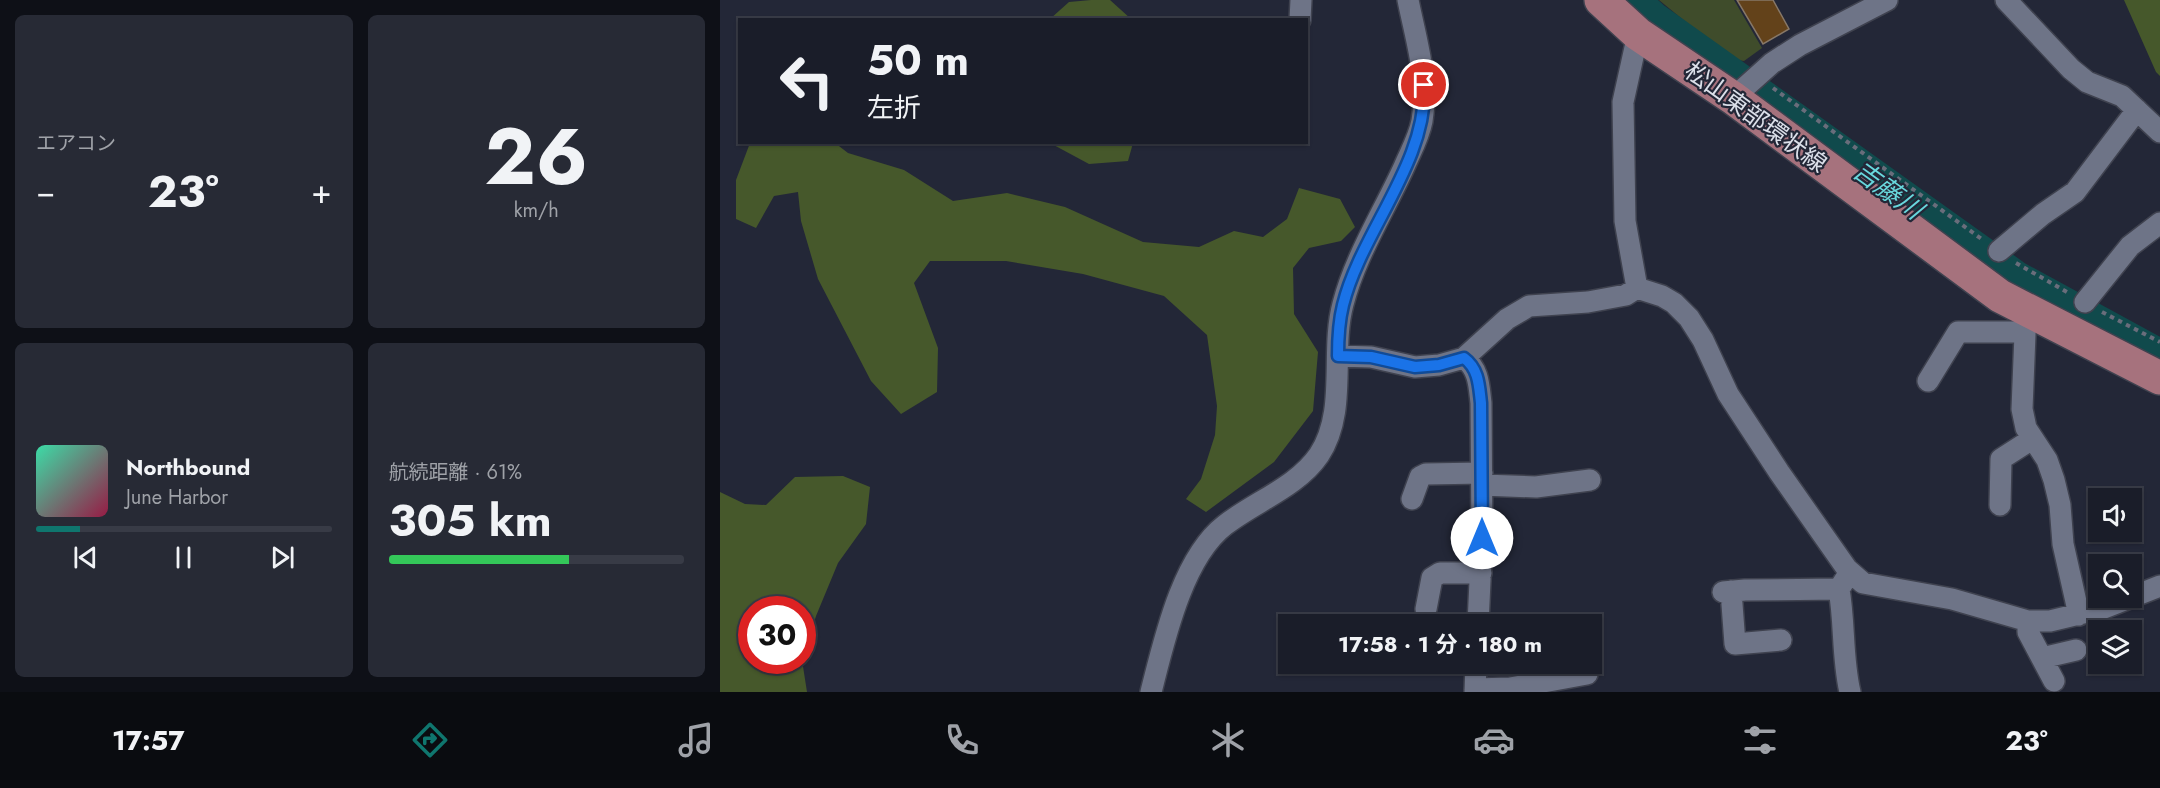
<!DOCTYPE html>
<html lang="ja">
<meta charset="utf-8">
<style>
:root{--surface:#1a1d29;--page:#272a35;--text:#f1f3f6;--muted:#9fa2a8;--line:#383b46;--accent:#0f766e}
body{margin:0;font-family:Jost,"Noto Sans JP",sans-serif;background:var(--page);color:var(--text);height:100vh;display:flex;flex-direction:column;font-size:22px;white-space:nowrap}
*{box-sizing:border-box;margin:0}
p{font-size:20px;color:var(--muted)}
.icon{flex:none;width:33px;height:33px;fill:none;stroke:currentColor;stroke-width:2;stroke-linecap:round;stroke-linejoin:round}
.map{position:relative;flex:1;overflow:hidden}
.sheet{display:flex;flex-direction:column;gap:15px;padding:15px;background:#0e1017;width:720px}
.sheet>*{flex:none}
.guide{position:absolute;left:18px;top:18px;width:570px;height:126px;border-radius:0px;box-shadow:0 2px 4px #0004,0 0 0 2px var(--line);background:#1a1d29;color:var(--text);overflow:hidden}
.fabs{position:absolute;left:1368px;top:488px;display:grid;gap:12px}
.fabs a{display:grid;place-items:center;width:54px;height:54px;border-radius:0px;background:var(--surface);box-shadow:0 2px 4px #0004,0 0 0 2px var(--line);font-size:30px}
.speed{position:absolute;left:18px;top:596px;display:flex;gap:12px;font-size:30px;font-weight:700;text-align:center}
.speed>*{display:grid;place-content:center;width:78px;height:78px;border-radius:50%;background:var(--surface);box-shadow:0 2px 4px #0004,0 0 0 2px var(--line);line-height:1}
.speed .limit{border:9px solid #d22;background:#fff;color:#111}
.pin{position:absolute;display:grid;place-items:center;width:51px;height:51px;color:#fff;margin:-26px;border:3px solid #fff;border-radius:50%;box-shadow:0 2px 6px #0007}
.me{position:absolute;width:66px;margin:-33px;rotate:0deg;stroke-linejoin:round;filter:drop-shadow(0 0 4px #0008)}
.turn{display:flex;align-items:center;gap:21px;height:126px;padding:0 30px;font-size:27px}
.turn .icon{width:78px;height:78px;stroke-width:2.5}
.turn b{display:block;font-size:42px;line-height:51px}
.big{font-size:45px;font-weight:700;line-height:1.1}
.sheet .card{flex:1;display:flex;flex-direction:column;justify-content:center;gap:9px;min-width:0;padding:0 21px;border-radius:9px;background:var(--page)}
.sheet .dial{align-items:center;gap:0}
.dial b{font-size:78px;line-height:1}
.song{display:flex;align-items:center;gap:18px}
.cover{width:72px;height:72px;border-radius:9px;background:linear-gradient(135deg,hsl(160 70% 55%),hsl(340 70% 35%))}
.played{height:6px;border-radius:3px;background:linear-gradient(90deg,var(--accent) 15%,var(--line) 15%)}
.keys{display:flex;justify-content:space-around;direction:ltr}
.heat{display:flex;justify-content:space-between;align-items:center;font-size:33px;direction:ltr}
.charge{height:9px;border-radius:4px;background:linear-gradient(90deg,#34c759 61%,var(--line) 0)}
.sheet .tiles{flex:1;display:grid;gap:15px;grid-template-columns:repeat(2,1fr)}
.trip{position:absolute;left:558px;top:614px;width:324px;height:60px;border-radius:0px;background:var(--surface);box-shadow:0 2px 4px #0004,0 0 0 2px var(--line);font-weight:700;line-height:60px;text-align:center}
.tabs{display:flex;height:96px;justify-content:space-around;align-items:center;background:#0a0c10;color:var(--muted)}
.tabs .icon{width:42px;height:42px}
.tabs .active{color:var(--accent)}
.tabs b{font-size:27px;color:var(--text)}
main{display:flex;flex:1;min-height:0}
.map>svg:first-child{display:block}
.green{fill:#3f4c2b}
.forest{fill:#46582b}
.lines{fill:none;stroke-linecap:round;stroke-linejoin:round}
.river{stroke:#104a4c;stroke-width:39}
.building{fill:#63421a;stroke:#877868;stroke-width:1.5}
.minor-casing{stroke:#3f424f;stroke-width:24}
.primary-casing{stroke:#3f424f;stroke-width:36}
.path{stroke:#696d7b;stroke-width:4;stroke-dasharray:4.5 4.5;stroke-linecap:butt}
.minor{stroke:#6e7487;stroke-width:21}
.primary{stroke:#a6727d;stroke-width:33}
.route-casing{stroke:#114b97;stroke-width:15}
.route{stroke:#1a73e8;stroke-width:10}
.labels{text-anchor:middle;dominant-baseline:central;stroke-width:4.5;stroke-linejoin:round;paint-order:stroke}
.street-label{font-size:24px;fill:#dce0ea;stroke:#232737}
.water-label{font-size:26px;font-style:italic;fill:#68d7dc;stroke:#232737}
</style>
<main>
<section class="sheet">
<div class="tiles">
<div class="card"><p>エアコン</p>
<div class="heat"><a>−</a><b class="big">23°</b><a>+</a></div>
</div>
<div class="card dial"><b>26</b><p>km/h</p></div>
<div class="card">
<div class="song"><i class="cover"></i><div><b>Northbound</b><p>June Harbor</p></div></div>
<div class="played"></div>
<div class="keys"><svg class="icon" aria-label="previous" viewBox="0 0 24 24"><path d="M18 5L8 12l10 7zM5 5v14"/></svg><svg class="icon" aria-label="pause" viewBox="0 0 24 24"><path d="M8 5v14M16 5v14"/></svg><svg class="icon" aria-label="next" viewBox="0 0 24 24"><path d="M6 5l10 7-10 7zM19 5v14"/></svg></div>
</div>
<div class="card"><p>航続距離 · 61%</p><b class="big">305 km</b><div class="charge"></div></div>
</div>
</section>
<div class="map">
<svg width="1440" height="692" viewBox="0 0 1440 692">
<rect width="100%" height="100%" fill="#232737"/>
<path class="green" d="M939,0H1014L1042,48L1024,61L1011,59Z"/>
<path class="forest" d="M371,0H390L411,19H330L349,2Z
M1404,0H1440V76L1436,72Z
M30,143H115L128,153L184,170L233,201L287,193L345,207L423,242L479,247L514,231L543,237L567,219L579,188L620,199L635,227L621,241L589,248L573,268L574,314L598,352L593,411L554,462L486,512L466,499L481,479L495,435L497,406L487,335L444,296L363,274L286,261H210L194,283L218,348L217,392L181,414L151,381L98,279L81,221L78,192L54,196L36,228L16,219V180Z
M330,143H413L408,161L369,164Z
M123,476L150,487L146,524L118,563L96,616L83,658L82,609H32V660H82L87,692H0V492L25,504L46,505L75,477Z"/>
<g class="lines">
<path class="river" d="M909,0L931,20L1295,280L1440,359"/>
</g>
<path class="building" d="M1017,0H1053L1069,29L1043,44Z"/>
<g class="lines">
<defs>
<path id="minor" d="M1286,0L1351,69L1367,82L1402,96L1440,132
M580,20L581,0
M918,34L903,102L905,221L917,288L942,296L954,303L969,318L983,340L1008,394L1059,472L1127,569L1143,583L1232,599L1308,621H1330L1384,608L1440,586
M1013,98L1052,63L1080,45L1167,0
M1279,251L1323,214L1355,192L1417,110
M1365,302L1410,246L1440,223
M1306,309L1302,409L1306,428L1327,460L1334,480L1340,505L1343,544L1359,615
M618,356L651,357L695,367L719,365L744,358C759,369 759,386 761,403L762,538L758,624
M744,358L787,319L809,306L868,302L906,295L917,288
M1208,381L1238,332H1305
M762,485L816,487L870,480
M692,499L700,477L706,474L762,473
M1280,505L1281,459L1312,439
M1011,591L1015,644L1061,640
M1003,592L1025,590L1119,589
M706,609L712,578L720,573H761
M1308,621V632L1334,681
M1322,658L1356,650
M755,689L790,688L867,674
M431,692C444,641 462,558 505,525C536,501 577,487 599,455C628,411 610,352 623,304C635,257 664,211 684,167C690,153 699,137 702,121C709,80 696,40 688,0
M755,692L756,663
M1130,692C1122,658 1125,624 1119,589L1130,572"/>
<path id="primary" d="M881,0L918,34L1013,98L1280,296L1440,378"/>
</defs>
<use href="#minor" class="minor-casing"/>
<use href="#primary" class="primary-casing"/>
<path class="path" d="M1053,88L1263,240
M1296,263L1347,292
M1382,312L1440,342"/>
<use href="#minor" class="minor"/>
<use href="#primary" class="primary"/>
</g>
<g class="lines">
<defs>
<path id="route" d="M704,85C708,162 641,232 623,305C619,321 618,338 618,356L651,357L695,367L719,365L744,358C759,369 759,386 761,403L762,538"/>
</defs>
<use href="#route" class="route-casing"/>
<use href="#route" class="route"/>
</g>
<g class="labels">
<g class="street-label">
<text transform="translate(1036 117) rotate(36)">松山東部環状線</text>
</g>
<g class="water-label">
<text transform="translate(1168 190) rotate(36)">吉藤川</text>
</g>
</g>
</svg>
<div class="fabs">
<a><svg class="icon" aria-label="sound" viewBox="0 0 24 24"><path d="M4 9h4l5-4v14l-5-4H4zM17 9q2 3 0 6"/></svg></a>
<a><svg class="icon" aria-label="search" viewBox="0 0 24 24"><circle cx="10" cy="10" r="6"/><path d="M15 15l6 6"/></svg></a>
<a><svg class="icon" aria-label="layers" viewBox="0 0 24 24"><path d="M12 4l9 5-9 5-9-5zM3 14l9 5 9-5"/></svg></a>
</div>
<div class="speed"><div class="limit">30</div></div>
<div class="pin" style="left:704px;top:85px;background:#d93025"><svg class="icon" aria-label="arrive" viewBox="0 0 24 24"><path d="M6 21V4h12l-3 4 3 4H6"/></svg></div>
<svg class="me" style="left:762px;top:538px" viewBox="-20 -20 40 40"><circle r="19" fill="#fff"/><path d="M0-13L10 11 0 6-10 11z" fill="#1a73e8"/></svg>
<div class="trip">17:58 · 1 分 · 180 m</div>
<div class="guide">
<div class="turn"><svg class="icon" aria-label="left" viewBox="0 0 24 24"><path d="M17 20v-9H6M10 6l-5 5 5 5"/></svg><div><b>50 m</b>左折</div></div>
</div>
</div>
</main>
<nav class="tabs">
<b>17:57</b>
<svg class="icon active" aria-label="directions" viewBox="0 0 24 24"><path d="M12 3l9 9-9 9-9-9zM9 14v-3h6M13 9l2 2-2 2"/></svg>
<svg class="icon" aria-label="music" viewBox="0 0 24 24"><path d="M9 18V5l10-2v13"/><circle cx="6" cy="18" r="3"/><circle cx="16" cy="16" r="3"/></svg>
<svg class="icon" aria-label="phone" viewBox="0 0 24 24"><path d="M5 4h4l2 5-3 2q2 4 5 5l2-3 5 2v4C11 20 4 13 5 4z"/></svg>
<svg class="icon" aria-label="climate" viewBox="0 0 24 24"><path d="M12 3v18M4 7l16 10M4 17L20 7"/></svg>
<svg class="icon" aria-label="car" viewBox="0 0 24 24"><path d="M5 17H2v-5l4-1 3-4h7l3 4 3 1v5h-3M9 17h6M6 11h13"/><circle cx="7" cy="17" r="2"/><circle cx="17" cy="17" r="2"/></svg>
<svg class="icon" aria-label="filters" viewBox="0 0 24 24"><path d="M4 7h16M4 17h16"/><circle cx="9" cy="7" r="2"/><circle cx="15" cy="17" r="2"/></svg>
<b>23°</b>
</nav>
